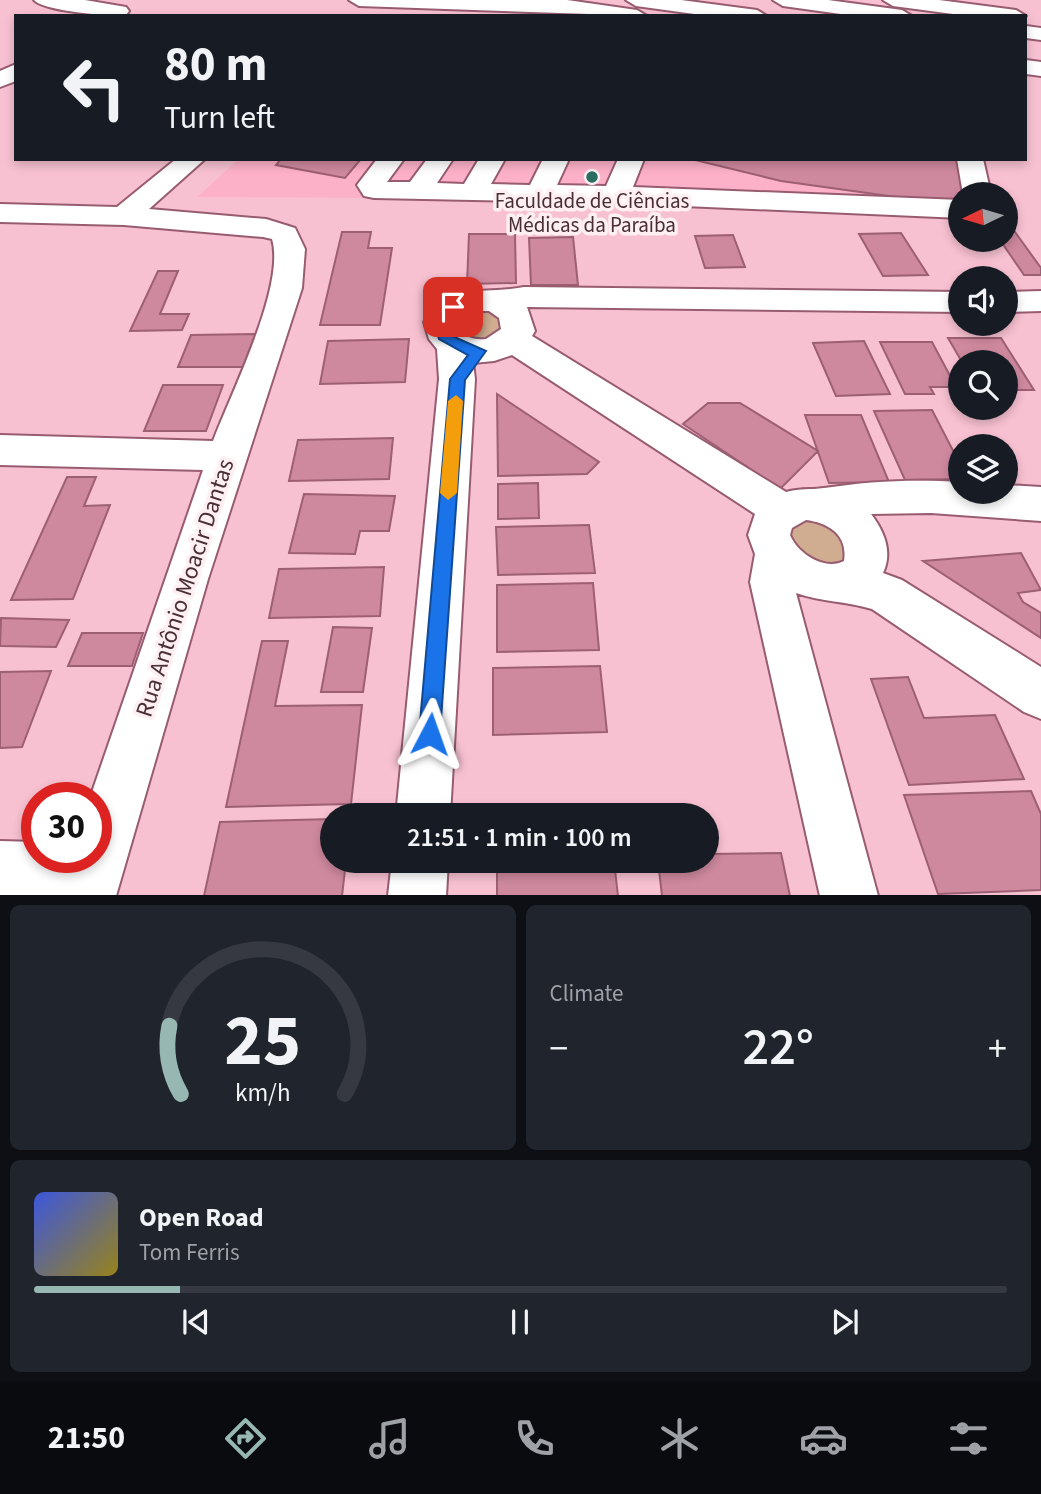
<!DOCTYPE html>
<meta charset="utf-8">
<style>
:root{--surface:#171b24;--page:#20242c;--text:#f1f3f6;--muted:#9ea1a6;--line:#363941;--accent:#97b7b3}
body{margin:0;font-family:"Source Sans 3",sans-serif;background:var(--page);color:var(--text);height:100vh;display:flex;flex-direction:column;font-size:26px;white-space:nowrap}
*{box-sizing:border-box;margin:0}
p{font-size:23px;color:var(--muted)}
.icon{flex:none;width:38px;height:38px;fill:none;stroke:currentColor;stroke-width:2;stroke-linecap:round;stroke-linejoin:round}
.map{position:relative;height:895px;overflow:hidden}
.side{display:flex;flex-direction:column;gap:10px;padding:10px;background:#0d0f14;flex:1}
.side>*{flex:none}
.guide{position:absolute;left:14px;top:14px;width:1013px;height:147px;border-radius:0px;box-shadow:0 4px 10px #0003;background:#171b24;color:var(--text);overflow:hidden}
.needle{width:46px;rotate:265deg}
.fabs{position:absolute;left:948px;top:182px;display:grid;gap:14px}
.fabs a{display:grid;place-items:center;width:70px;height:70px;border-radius:50%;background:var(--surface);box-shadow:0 4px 10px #0003;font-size:35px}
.speed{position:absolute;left:21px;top:782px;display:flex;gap:14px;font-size:35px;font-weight:700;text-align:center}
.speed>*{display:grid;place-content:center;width:91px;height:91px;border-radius:50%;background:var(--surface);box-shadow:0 4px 10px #0003;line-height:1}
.speed .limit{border:10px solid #d22;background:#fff;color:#111}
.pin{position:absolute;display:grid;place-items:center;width:60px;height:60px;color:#fff;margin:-30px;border-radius:14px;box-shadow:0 4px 10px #0006}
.me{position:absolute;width:77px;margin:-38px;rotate:4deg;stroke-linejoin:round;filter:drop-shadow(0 0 5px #0008)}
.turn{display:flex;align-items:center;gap:24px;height:147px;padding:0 35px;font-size:32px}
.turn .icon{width:91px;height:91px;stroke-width:2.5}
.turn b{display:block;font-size:49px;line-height:60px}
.big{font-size:52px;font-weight:600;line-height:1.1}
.side .tile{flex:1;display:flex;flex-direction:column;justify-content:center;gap:10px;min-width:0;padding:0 24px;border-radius:10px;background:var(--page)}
.side .dial{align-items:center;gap:0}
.dial svg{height:182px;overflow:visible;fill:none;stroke:var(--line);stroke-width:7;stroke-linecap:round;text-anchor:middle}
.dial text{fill:var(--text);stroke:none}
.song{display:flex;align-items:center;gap:21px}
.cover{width:84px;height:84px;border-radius:10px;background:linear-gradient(135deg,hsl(230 70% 55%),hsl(50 70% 35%))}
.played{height:7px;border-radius:4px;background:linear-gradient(90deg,var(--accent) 15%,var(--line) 15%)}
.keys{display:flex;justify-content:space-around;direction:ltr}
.heat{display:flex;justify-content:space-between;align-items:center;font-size:38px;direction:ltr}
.side .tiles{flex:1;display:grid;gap:10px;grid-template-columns:1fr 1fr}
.tile:last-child{grid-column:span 2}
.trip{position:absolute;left:320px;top:803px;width:399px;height:70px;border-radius:35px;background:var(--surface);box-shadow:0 4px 10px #0003;font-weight:600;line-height:70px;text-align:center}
.menu{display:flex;height:112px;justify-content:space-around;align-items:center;background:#090b0e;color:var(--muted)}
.menu .icon{width:49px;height:49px}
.menu .current{color:var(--accent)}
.menu b{font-size:32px;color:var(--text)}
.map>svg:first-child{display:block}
.built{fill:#fdb1c9}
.green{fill:#d0ac90}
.building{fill:#cf899f;stroke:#9c5f73;stroke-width:2}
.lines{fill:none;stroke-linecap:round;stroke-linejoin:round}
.minor-casing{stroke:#985c70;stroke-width:4}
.highway-casing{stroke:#985c70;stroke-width:4}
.minor{fill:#fff;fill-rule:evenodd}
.highway{fill:#fff;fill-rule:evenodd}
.route{fill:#1a73e8;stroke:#114b97;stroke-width:2}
.slow{fill:#f59e0b}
.poi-dot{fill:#296e61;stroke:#fdeff2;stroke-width:2.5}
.labels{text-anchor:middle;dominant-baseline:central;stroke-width:7;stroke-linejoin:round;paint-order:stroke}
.far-poi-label{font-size:21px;fill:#492e36;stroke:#fdeff2}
.street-label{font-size:24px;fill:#492e36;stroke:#fdeff2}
</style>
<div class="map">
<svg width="1041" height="896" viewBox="0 0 1041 896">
<rect width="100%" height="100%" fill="#f8c1d1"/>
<path class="built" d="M239,159H961L967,194H961V201L197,197Z"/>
<path class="green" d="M485,308L503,318L501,334L479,342L458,334L457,318L462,313Z
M804,514L849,538L844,563L837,568L804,563L785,530Z"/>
<path class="building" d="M281,159H361L345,178L276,165Z
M691,159H961L966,194H961V206L781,181Z
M342,232H371L368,248H392L380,325H320Z
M1006,232H1015L1041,268V275H1024L1000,240H1006Z
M901,233L928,275L883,276L859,234Z
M469,234H515L516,283L467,284Z
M733,235L745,267L705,268L695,236Z
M573,237L578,285H531L529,238Z
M158,271H178L160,314H189L182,330L130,331Z
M256,334L246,367H178L191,335Z
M948,338H1001L1034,390H1006V362H962Z
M409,339L405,382L320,384L328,341Z
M864,341L890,394L836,396L813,343Z
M880,342H932L956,387H930L934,394H905Z
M163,385H223L206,431H144Z
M497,394L599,462L587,474L498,476Z
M708,403H740L818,451L780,489L683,424Z
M932,410L961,466V479L905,480L874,411Z
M805,415H861L889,482L829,483Z
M393,438L389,479L289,481L298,440Z
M67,477H96L84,506L110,505L73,599L11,600Z
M538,483L539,518L498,519V484Z
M304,494L395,496L389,531H360L355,554L289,553Z
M589,525L595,573L498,575L496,527Z
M1021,553L1041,590L1018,593L1023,602L1041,613V638L923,561Z
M384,567L380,616L269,618L279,569Z
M593,583L599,650L497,652V585Z
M1,618L69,620L56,647L0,646Z
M333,627L372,628L363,692H321Z
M82,633H143L132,666H68Z
M262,641H288L275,706L362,705L351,804L226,807Z
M600,666L607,732L493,735V668Z
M51,671L22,747L0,748V672Z
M908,677L924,718L995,715L1024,779L909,785L871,679Z
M1031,791L1041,814V890L938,894L904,795Z
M332,819V861H346L342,896H204L220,822Z
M781,853L790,896H662L658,861H707V854Z
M614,861L618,896H497V863Z"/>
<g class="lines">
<defs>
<path id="minor" d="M34,0H85L126,7L129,11L126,15C111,17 43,11 34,0Z
M349,0H567L637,10L647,16L359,6Z
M883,0H939L1016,10L1026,16H968L893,6Z
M1026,60L1041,62V76L1026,74Z
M16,64V81L0,87V71Z
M176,159H205L149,209L266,219L295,228L305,249L302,288L208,579L116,896H0V841L37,842V858H96V798H90L203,470L0,465V435L213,441C231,393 286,285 272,239L263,237L124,225L0,222V204L117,207Z
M377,159H404L387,182H410L427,159H453L437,183L464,184L479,159H505L491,184L530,185L543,159H569L557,185L606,186L618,159H644L633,187L961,200V218L616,203L374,198L364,196L357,185Z
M957,159H983L991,194H963Z
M524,287L961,292V312L527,307L535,331L532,336L786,492C801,488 810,490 824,488C870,481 914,479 961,482V492H1006V485L1041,487V521L931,513L871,514C884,531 893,552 883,573L902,580L1041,667V719L1024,712L872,609C846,601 822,602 796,593L878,896H820L750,582L755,554L748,535L755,514L512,355L494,361L473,363L475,379L450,816H396L439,379L437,349L429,339L424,322C450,281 484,295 524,287ZM473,311H489L499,318L501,329L486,339C471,340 462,337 458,322ZM806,520C829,523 848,535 844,561C825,571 798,554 790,535L792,528Z
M1041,291V311L1006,312V292Z
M392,861H448L446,896H388Z"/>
<path id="highway" d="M626,0H681L757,10L767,16H709L636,6Z
M773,0H828L902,10L912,16H855L783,6Z
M1026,26L1041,28V40L1026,38Z"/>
</defs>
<use href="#minor" class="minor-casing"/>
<use href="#highway" class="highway-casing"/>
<use href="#minor" class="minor"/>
<use href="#highway" class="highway"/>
</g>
<path class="route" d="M453,303L460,307L448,323L452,336L486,351L465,380L440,734L437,741L430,744L422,741L419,734L450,379L468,355L439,339L434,322L448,304Z"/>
<path class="slow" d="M456,395L463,401L457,493L448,500L440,493L448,401Z"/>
<circle class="poi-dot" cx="592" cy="177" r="7"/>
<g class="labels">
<g class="far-poi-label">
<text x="592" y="201">Faculdade de Ciências<tspan x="592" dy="24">Médicas da Paraíba</tspan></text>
</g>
<g class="street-label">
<text transform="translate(185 588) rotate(-72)">Rua Antônio Moacir Dantas</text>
</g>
</g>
</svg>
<div class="fabs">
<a><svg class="needle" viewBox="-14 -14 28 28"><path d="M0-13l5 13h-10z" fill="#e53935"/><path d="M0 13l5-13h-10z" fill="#9ea1a6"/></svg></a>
<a><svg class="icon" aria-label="sound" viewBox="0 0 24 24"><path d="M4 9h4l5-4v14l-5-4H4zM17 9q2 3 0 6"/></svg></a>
<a><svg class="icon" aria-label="search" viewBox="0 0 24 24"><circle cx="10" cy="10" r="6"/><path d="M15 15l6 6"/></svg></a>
<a><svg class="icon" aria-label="layers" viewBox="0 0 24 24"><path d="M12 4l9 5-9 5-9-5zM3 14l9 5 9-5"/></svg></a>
</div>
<div class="speed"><div class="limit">30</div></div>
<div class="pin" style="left:453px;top:307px;background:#d93025"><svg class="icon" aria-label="arrive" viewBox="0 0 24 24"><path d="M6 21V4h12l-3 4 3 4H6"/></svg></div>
<svg class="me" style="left:430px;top:734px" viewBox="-20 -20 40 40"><path d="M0-17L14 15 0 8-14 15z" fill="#1a73e8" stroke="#fff" stroke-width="4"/></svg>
<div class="trip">21:51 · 1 min · 100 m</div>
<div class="guide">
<div class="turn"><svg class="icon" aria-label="left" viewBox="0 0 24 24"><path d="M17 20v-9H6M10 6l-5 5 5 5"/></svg><div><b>80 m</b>Turn left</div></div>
</div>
</div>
<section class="side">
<div class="tiles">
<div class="tile dial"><svg viewBox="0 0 100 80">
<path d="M14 69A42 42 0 1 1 86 69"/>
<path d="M14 69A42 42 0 0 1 9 39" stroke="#97b7b3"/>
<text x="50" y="56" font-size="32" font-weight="700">25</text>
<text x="50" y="72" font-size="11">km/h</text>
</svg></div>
<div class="tile"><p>Climate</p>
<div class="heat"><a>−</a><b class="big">22°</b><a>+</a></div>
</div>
<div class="tile">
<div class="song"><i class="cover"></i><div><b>Open Road</b><p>Tom Ferris</p></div></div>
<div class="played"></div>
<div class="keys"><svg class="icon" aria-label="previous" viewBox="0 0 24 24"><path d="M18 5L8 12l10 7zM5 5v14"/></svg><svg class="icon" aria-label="pause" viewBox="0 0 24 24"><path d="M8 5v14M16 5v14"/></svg><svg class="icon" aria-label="next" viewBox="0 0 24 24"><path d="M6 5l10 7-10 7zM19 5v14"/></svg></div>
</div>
</div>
</section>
<nav class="menu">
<b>21:50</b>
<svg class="icon current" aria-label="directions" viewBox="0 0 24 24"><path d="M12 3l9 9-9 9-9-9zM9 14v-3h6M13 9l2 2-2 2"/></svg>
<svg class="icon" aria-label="music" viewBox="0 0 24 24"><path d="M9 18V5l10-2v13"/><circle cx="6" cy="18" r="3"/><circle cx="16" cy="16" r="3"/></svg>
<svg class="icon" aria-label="phone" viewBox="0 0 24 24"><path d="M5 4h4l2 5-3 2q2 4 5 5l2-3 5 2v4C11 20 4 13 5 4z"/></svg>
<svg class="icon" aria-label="climate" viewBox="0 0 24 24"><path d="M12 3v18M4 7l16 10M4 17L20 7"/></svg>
<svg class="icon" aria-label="car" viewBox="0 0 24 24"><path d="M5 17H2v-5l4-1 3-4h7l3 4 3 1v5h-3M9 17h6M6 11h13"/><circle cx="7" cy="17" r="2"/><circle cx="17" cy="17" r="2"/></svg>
<svg class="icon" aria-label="filters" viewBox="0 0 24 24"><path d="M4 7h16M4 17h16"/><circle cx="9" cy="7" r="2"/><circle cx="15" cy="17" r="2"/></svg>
</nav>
